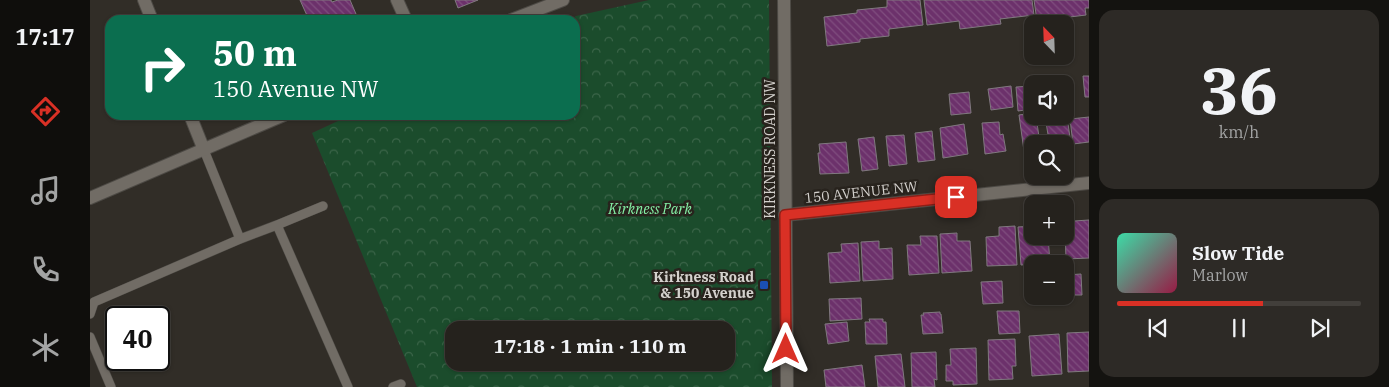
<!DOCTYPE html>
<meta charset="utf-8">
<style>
:root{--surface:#25221d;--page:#2d2a26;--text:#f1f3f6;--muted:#a3a4a4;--line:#423f3b;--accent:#d93025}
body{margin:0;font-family:"IBM Plex Serif",serif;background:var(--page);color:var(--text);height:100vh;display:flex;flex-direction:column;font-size:19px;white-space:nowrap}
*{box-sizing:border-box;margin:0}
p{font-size:16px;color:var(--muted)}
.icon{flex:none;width:28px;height:28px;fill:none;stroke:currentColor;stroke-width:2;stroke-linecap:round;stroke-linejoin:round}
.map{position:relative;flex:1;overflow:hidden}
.sheet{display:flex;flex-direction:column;gap:10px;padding:10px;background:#141310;width:300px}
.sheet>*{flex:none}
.guide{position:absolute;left:15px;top:15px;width:475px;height:105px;border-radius:15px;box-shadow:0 1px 4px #0004,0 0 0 1px var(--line);background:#0b6e4f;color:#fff;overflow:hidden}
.needle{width:32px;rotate:337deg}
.fabs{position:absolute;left:934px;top:15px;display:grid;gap:10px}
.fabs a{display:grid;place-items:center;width:50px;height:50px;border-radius:10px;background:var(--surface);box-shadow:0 1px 4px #0004,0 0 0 1px var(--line);font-size:25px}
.speed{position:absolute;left:15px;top:306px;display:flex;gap:10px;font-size:25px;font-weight:700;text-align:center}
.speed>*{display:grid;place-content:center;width:65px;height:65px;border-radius:50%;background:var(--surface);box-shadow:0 1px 4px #0004,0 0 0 1px var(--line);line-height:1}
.speed .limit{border:2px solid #111;border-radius:8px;background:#fff;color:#111}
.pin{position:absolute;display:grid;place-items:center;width:42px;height:42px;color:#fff;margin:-21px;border-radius:10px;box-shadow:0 2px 8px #0006}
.me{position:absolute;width:55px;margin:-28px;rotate:0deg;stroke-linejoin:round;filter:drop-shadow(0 0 4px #0008)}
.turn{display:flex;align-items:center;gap:18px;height:105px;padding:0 25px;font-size:22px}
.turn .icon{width:65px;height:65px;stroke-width:2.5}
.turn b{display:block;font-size:35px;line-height:42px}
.sheet .card{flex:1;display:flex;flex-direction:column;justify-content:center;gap:8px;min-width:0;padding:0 18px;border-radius:15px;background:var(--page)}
.sheet .dial{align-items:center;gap:0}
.dial b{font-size:65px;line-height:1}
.song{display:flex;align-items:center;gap:15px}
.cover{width:60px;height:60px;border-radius:8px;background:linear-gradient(135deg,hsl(160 70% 55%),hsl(340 70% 35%))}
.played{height:5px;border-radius:2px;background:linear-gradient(90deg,var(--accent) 60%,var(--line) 60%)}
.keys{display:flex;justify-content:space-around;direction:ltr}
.trip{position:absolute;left:355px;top:321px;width:290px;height:50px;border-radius:15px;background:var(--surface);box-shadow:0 1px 4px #0004,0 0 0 1px var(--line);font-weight:800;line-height:50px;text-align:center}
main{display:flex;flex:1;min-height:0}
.dock{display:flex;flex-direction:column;width:90px;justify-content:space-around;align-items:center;background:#0f0e0c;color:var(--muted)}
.dock .icon{width:35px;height:35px}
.dock .active{color:var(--accent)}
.dock b{font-size:22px;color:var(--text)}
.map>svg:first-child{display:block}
.park{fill:url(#park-crowns);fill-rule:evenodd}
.building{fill:url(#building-back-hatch);stroke:#80797f}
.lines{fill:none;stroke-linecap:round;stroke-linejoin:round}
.service-casing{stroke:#4d4a45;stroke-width:10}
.minor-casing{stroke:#4d4a45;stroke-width:14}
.tertiary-casing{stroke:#4d4a45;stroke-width:14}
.service{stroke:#716c65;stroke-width:9}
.minor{stroke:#716c65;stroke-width:12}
.tertiary{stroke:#716c65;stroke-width:12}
.route-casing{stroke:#8d1f18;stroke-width:12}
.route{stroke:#d93025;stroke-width:9}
.transit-dot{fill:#1a4fb4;stroke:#28231d;stroke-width:2}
.labels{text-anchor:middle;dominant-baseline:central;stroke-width:5;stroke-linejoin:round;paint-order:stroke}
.street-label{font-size:14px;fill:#d4d1cd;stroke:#28231d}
.park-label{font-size:14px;font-style:italic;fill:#85f1a6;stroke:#28231d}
.poi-label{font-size:14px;font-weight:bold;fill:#d4d1cd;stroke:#28231d;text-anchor:end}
</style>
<main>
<nav class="dock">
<b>17:17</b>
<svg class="icon active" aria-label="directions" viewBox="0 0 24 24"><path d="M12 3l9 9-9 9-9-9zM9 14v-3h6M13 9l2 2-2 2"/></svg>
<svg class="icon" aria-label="music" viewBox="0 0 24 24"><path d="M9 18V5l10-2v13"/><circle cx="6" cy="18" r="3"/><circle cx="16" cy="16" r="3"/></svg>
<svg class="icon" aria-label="phone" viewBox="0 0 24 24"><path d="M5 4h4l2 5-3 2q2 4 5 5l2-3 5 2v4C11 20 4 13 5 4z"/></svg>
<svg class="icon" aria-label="climate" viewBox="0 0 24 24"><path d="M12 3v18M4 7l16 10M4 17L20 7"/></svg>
</nav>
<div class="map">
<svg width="999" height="387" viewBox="0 0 999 387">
<defs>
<pattern id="park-crowns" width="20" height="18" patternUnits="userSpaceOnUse" patternTransform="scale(1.25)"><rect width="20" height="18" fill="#1b4c2c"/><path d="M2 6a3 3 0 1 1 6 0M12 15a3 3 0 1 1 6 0" fill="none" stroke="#3b6549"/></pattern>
<pattern id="building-back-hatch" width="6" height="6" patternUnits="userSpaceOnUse" patternTransform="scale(1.25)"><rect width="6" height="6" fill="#6c316b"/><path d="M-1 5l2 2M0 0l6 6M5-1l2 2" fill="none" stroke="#804e7f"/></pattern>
</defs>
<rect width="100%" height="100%" fill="#312d27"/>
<path class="park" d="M559,0H679L682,387H327L222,133L261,115H485V20H478L486,16ZM364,330H636V362H364Z"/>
<path class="building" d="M210,0H241L242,2L248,0H260L266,14L253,20H219Z
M365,0H388L368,8Z
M797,0H830L833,25L799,29V36L770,39V42L737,46L734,17L767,13V10L797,7Z
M834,0H942L944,15L910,19L911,24L870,29L869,21L837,25Z
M944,0H999V8H995L996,15L947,21Z
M993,76H999V97H995Z
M921,86L923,107L901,110L898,89Z
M942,86V109L928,111L926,87Z
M879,92L881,113L861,115L859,94Z
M975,102L981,145L975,146V144H965V140L959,141L955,116H975Z
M942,113V116H946L950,144H942V149L934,151L929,115Z
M999,117V142L983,144L980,119Z
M909,122L910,135L913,134L916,151L895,154L892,123Z
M874,124L878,154L853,158L850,128Z
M842,131L845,160L828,162L825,133Z
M814,135L817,164L799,166L796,136Z
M784,137L788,169L772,171L768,139Z
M756,142L759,173L730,174L728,153H730L729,144Z
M999,220V258L976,259L975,229H984V221Z
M925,226L927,265L897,266L896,237L909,236V227Z
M942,226V236H958L960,263L931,265L928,227Z
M867,233V241H880L882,271L852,273L850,234Z
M830,236H847L849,273L819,275L817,245H831Z
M789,241V249L802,248L803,279L773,281L771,242Z
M768,243L770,281L740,283L738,253L752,252L751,244Z
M991,274L992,295H975V275Z
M912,281L913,303L893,304L891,282Z
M771,298L772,319L740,321L739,299Z
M907,311H929L930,333L909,334Z
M850,312V314H851L853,333L833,334L831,315H834L833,313Z
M779,319H793V322H796L797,344H776L775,322H780Z
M757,322L759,341L738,344L735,324Z
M999,332V371L978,372L977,333Z
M969,334L972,374L942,376L939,336Z
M925,339L926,366H922L923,379L899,380L898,340Z
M886,348L887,384L863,385V381H856V365H861L860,349Z
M846,352L847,380L844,379L845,387H822L821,353Z
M811,354L815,387H788L785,356Z
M772,365L775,387H736L734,370Z"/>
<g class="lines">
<defs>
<path id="service" d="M233,206L187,225L258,387
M150,239L187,225
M0,314L4,302L150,239L114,150
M0,337L21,387
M303,387L311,384"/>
<path id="minor" d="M54,0L62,20
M100,115L114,150
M0,198L194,115
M695,215L999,183"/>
<path id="tertiary" d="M307,0L316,20
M694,0L697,387
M421,20L473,0"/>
</defs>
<use href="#service" class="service-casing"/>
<use href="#minor" class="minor-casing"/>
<use href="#tertiary" class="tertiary-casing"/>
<use href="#service" class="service"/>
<use href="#minor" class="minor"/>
<use href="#tertiary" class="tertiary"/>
</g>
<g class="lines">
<defs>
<path id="route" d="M696,349L695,215L866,197"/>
</defs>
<use href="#route" class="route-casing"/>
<use href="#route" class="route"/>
</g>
<rect class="transit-dot" x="669" y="280" width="10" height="10" rx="2.5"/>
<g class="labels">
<g class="street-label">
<text transform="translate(680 149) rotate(-90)">KIRKNESS ROAD NW</text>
<text transform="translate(771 192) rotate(-6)">150 AVENUE NW</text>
</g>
<g class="park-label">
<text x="560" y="209">Kirkness Park</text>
</g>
<g class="poi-label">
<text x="664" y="277">Kirkness Road<tspan x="664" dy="16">&amp; 150 Avenue</tspan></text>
</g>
</g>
</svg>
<div class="fabs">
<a><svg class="needle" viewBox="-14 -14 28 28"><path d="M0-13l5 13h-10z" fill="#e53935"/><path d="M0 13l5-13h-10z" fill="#a3a4a4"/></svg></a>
<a><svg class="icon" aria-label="sound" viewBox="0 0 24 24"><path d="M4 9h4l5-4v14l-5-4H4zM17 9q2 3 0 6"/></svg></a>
<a><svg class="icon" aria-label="search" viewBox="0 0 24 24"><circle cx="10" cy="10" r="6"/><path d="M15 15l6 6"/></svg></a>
<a>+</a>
<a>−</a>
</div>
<div class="speed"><div class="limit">40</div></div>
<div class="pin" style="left:866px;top:197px;background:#d93025"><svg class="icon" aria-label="arrive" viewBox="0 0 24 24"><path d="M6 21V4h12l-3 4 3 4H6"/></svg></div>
<svg class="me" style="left:696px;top:349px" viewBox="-20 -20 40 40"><path d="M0-17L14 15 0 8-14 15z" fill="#d93025" stroke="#fff" stroke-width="4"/></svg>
<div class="trip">17:18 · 1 min · 110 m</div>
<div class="guide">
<div class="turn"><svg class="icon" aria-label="right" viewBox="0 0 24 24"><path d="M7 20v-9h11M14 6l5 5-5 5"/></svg><div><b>50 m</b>150 Avenue NW</div></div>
</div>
</div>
<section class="sheet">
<div class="card dial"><b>36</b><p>km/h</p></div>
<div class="card">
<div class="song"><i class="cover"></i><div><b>Slow Tide</b><p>Marlow</p></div></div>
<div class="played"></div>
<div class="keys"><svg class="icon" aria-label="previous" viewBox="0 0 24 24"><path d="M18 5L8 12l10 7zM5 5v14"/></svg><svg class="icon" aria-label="pause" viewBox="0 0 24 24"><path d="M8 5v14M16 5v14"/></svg><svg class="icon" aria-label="next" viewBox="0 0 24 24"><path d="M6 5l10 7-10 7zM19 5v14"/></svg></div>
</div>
</section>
</main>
